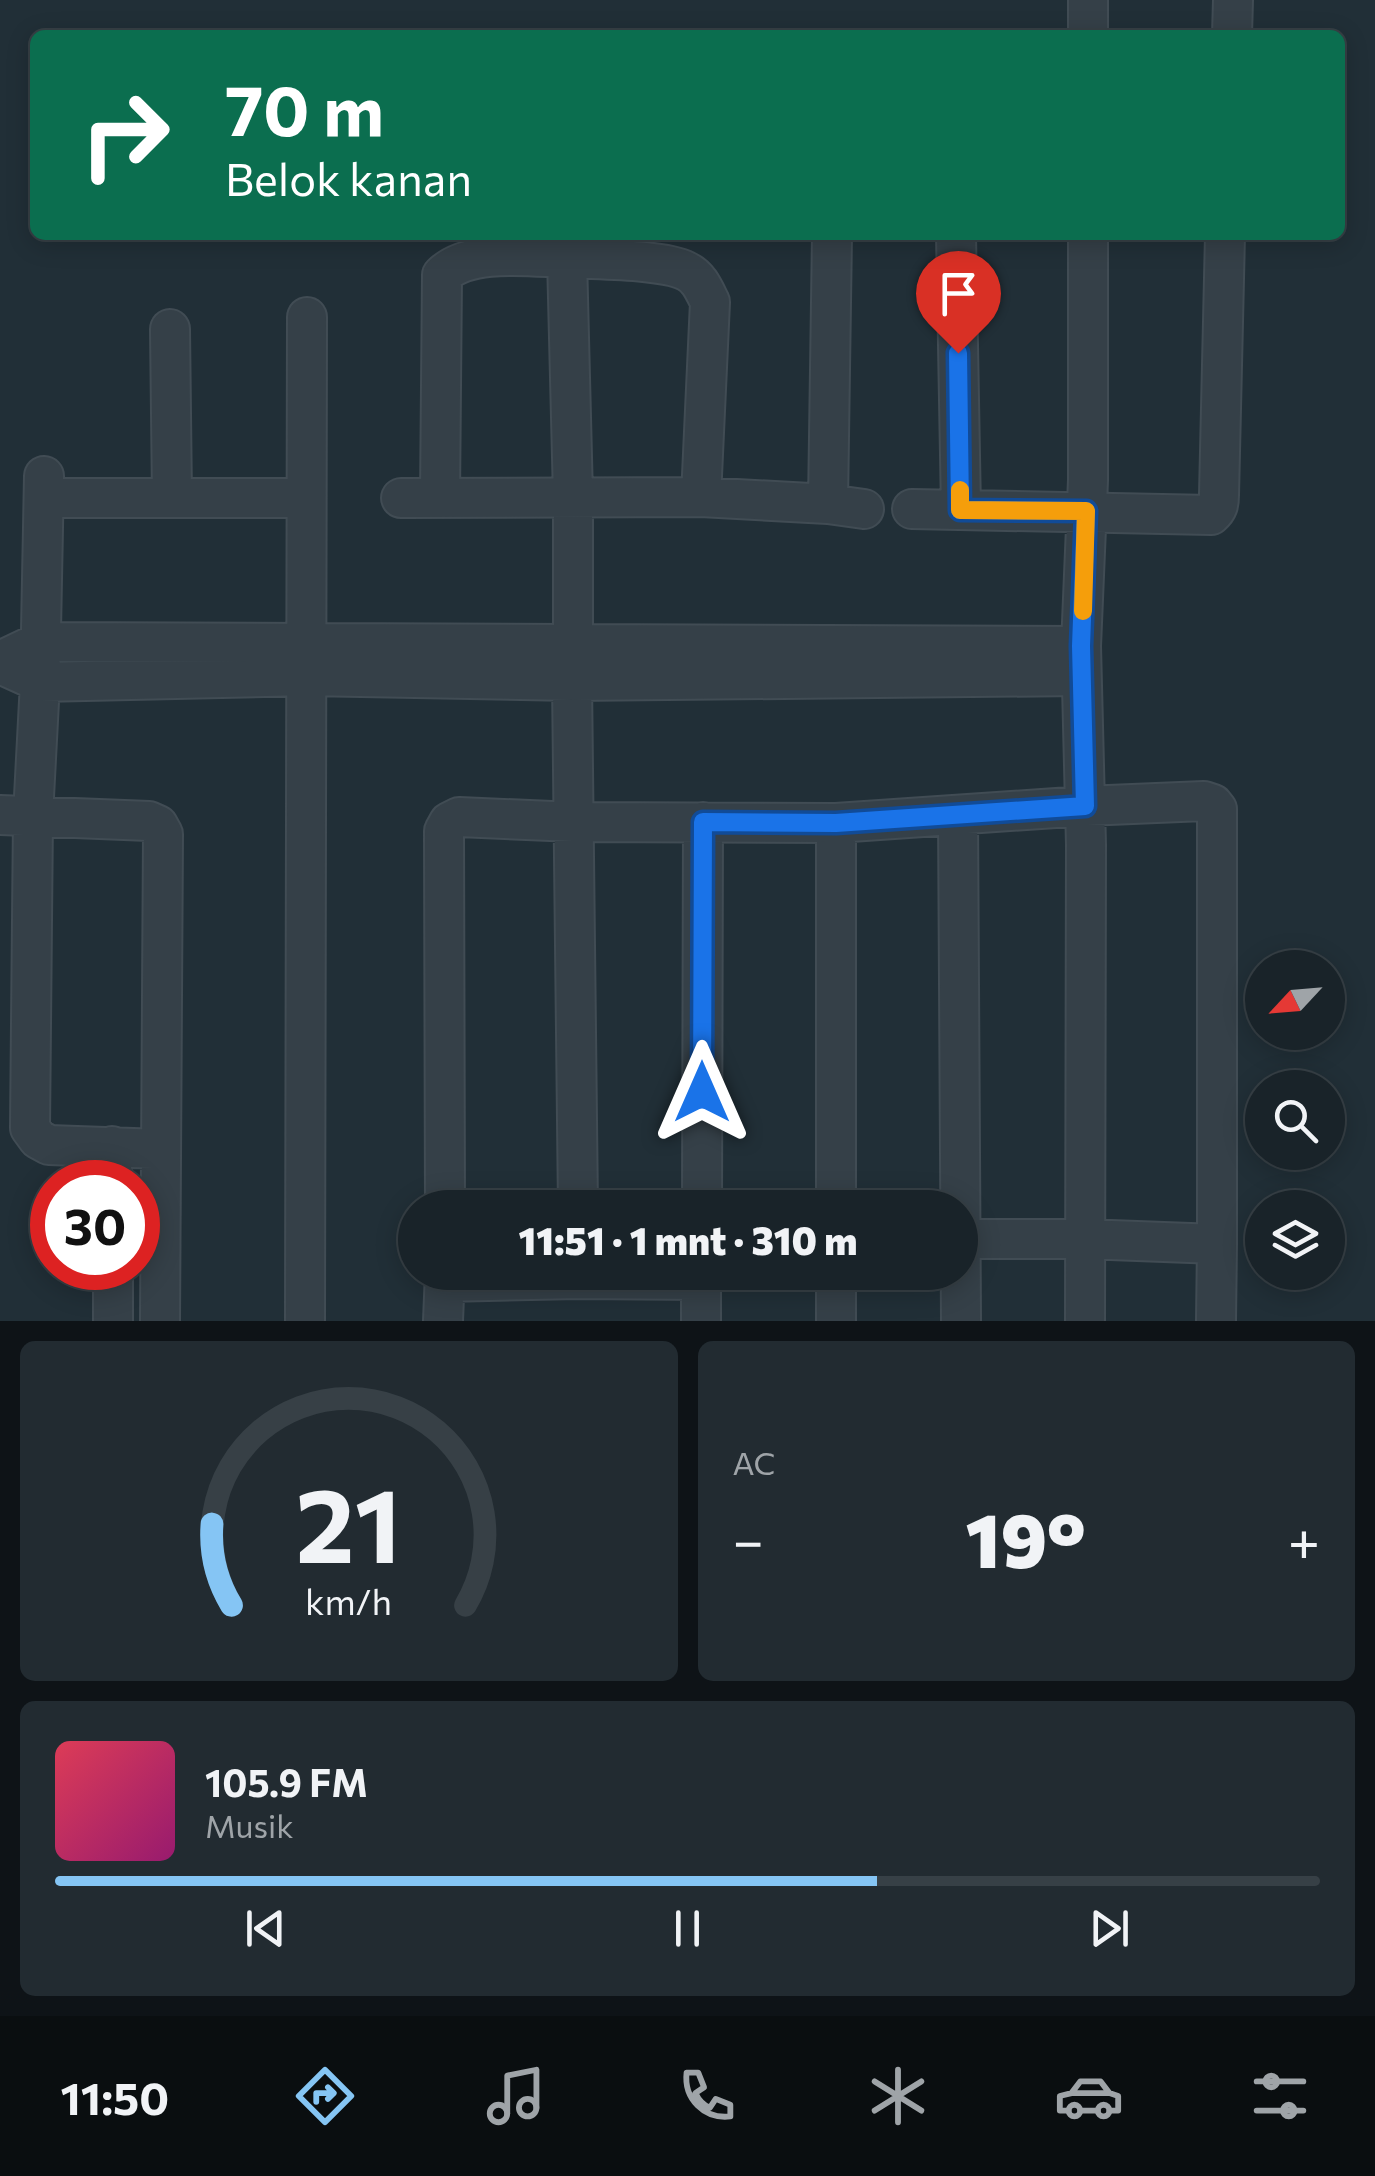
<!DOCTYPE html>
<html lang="id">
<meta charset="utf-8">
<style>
:root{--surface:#192329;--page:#222b31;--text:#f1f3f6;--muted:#9fa4a8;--line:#374046;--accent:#85c5f4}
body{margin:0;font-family:Commissioner,sans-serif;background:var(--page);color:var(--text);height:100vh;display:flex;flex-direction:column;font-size:38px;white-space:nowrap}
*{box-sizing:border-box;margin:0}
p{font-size:32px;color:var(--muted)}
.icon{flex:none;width:55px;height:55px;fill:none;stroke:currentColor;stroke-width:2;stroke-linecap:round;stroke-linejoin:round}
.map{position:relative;height:1321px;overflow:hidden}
.sheet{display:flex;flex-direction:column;gap:20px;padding:20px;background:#0e1317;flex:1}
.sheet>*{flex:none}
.banner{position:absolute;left:30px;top:30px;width:1315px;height:210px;border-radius:15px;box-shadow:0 5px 25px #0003,0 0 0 2px var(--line);background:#0b6e4f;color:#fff;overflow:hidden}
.needle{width:65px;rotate:244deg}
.fabs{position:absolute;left:1245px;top:950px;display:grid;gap:20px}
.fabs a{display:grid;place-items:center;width:100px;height:100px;border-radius:50%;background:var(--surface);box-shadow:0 5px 25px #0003,0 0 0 2px var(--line);font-size:50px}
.speed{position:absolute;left:30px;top:1160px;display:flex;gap:20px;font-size:50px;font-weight:700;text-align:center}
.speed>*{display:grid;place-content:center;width:130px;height:130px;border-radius:50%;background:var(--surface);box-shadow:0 5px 25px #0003,0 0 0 2px var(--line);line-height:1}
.speed .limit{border:15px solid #d22;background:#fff;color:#111}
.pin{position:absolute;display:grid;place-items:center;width:85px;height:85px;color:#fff;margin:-102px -42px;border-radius:50% 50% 50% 0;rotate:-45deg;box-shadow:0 0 10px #0007}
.pin .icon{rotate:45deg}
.me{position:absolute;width:110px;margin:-55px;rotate:0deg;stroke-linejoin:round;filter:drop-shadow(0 0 8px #0008)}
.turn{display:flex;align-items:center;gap:35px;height:210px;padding:0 30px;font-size:45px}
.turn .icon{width:130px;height:130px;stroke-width:2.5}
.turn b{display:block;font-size:70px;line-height:85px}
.big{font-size:75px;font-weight:800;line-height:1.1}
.sheet .card{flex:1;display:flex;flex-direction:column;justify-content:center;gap:15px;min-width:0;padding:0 35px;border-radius:15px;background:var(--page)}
.sheet .dial{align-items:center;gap:0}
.dial svg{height:260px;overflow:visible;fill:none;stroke:var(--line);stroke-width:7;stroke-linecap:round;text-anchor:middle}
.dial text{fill:var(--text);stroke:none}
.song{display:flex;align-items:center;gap:30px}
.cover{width:120px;height:120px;border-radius:15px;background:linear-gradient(135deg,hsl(350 70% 55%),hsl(320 70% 35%))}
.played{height:10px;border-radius:5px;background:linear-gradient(90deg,var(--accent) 65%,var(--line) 65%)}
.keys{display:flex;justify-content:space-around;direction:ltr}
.heat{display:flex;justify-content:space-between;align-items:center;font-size:55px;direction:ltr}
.sheet .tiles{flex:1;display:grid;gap:20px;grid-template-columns:1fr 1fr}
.card:last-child{grid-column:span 2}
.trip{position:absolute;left:398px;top:1190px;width:580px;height:100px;border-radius:50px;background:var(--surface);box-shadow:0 5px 25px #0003,0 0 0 2px var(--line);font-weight:800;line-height:100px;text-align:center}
.menu{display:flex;height:160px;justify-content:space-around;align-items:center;background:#0a0e10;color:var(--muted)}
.menu .icon{width:70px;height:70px}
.menu .selected{color:var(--accent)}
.menu b{font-size:45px;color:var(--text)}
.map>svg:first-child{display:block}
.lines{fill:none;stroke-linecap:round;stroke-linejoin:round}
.minor-casing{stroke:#414c54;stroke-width:42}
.minor{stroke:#354048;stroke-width:38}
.route-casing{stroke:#114b97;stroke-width:25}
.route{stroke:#1a73e8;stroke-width:18}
.slow{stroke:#f59e0b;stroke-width:18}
</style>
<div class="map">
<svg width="1375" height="1321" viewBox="0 0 1375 1321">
<rect width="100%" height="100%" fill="#212f37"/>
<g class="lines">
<defs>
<path id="minor" d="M1088,0V35
M1232,35L1233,0
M956,235L961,510
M567,258C596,260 662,259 686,271C699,277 704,290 710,302L701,497
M170,329L172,498
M44,476L40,682L33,816L30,1128L38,1139L49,1145L161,1149
M440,497L442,275C469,248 531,257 567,258L573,497V645
M44,498H306
M401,498L701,497L828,504L864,509
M828,504L832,235
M912,509L1211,515C1218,509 1219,504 1219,495L1225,235
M0,661L40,642L1081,646
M0,664L40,682L307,676L572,681L1081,676
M572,681L578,1208
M0,815L149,821L158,825L163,834L160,1321
M958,815L961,1321
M112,1146V1182
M445,1208L444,831L449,822L459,817L574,822L836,823L1085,806L1204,801L1213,804L1217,809V1244L1084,1239H961
M702,1208L703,822
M836,1208V823
M113,1268V1321
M445,1282L578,1279L701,1280
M305,1321L307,317
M443,1321L445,1272
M701,1321V1272
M836,1321V1272
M1085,1321L1086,845L1081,646L1088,480V235
M1216,1321L1217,1244"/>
</defs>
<use href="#minor" class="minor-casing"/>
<use href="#minor" class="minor"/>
</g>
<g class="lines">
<defs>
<path id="route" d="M702,1092L703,822L836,823L1085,806L1081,646L1086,511L960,510L958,353"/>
</defs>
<use href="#route" class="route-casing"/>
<use href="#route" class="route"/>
<path class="slow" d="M960,490V510L1086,511L1083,611"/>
</g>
</svg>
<div class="fabs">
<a><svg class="needle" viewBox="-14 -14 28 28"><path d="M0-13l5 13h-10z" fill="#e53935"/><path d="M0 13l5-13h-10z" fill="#9fa4a8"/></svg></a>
<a><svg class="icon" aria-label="search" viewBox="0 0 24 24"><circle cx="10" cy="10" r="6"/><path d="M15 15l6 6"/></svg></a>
<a><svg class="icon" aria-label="layers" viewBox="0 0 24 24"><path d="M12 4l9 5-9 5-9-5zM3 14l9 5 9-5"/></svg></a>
</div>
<div class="speed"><div class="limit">30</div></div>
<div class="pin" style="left:958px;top:353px;background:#d93025"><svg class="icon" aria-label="arrive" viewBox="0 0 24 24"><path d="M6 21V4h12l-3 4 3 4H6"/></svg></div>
<svg class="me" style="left:702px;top:1092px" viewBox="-20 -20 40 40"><path d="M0-17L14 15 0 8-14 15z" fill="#1a73e8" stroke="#fff" stroke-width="4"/></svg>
<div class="trip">11:51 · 1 mnt · 310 m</div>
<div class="banner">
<div class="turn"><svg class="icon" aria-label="right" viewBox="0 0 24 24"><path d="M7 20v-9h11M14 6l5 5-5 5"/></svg><div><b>70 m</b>Belok kanan</div></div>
</div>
</div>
<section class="sheet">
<div class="tiles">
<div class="card dial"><svg viewBox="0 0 100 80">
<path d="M14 69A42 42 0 1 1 86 69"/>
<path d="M14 69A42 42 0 0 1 8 44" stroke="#85c5f4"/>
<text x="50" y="56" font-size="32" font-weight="700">21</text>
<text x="50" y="72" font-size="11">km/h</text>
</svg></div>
<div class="card"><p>AC</p>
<div class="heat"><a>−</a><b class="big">19°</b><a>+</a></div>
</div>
<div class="card">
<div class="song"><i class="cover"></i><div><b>105.9 FM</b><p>Musik</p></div></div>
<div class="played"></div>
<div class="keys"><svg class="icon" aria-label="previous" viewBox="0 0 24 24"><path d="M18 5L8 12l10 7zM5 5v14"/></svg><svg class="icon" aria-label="pause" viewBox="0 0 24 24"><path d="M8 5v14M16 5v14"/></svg><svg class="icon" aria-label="next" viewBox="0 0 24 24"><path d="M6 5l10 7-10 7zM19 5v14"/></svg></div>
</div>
</div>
</section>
<nav class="menu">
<b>11:50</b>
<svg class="icon selected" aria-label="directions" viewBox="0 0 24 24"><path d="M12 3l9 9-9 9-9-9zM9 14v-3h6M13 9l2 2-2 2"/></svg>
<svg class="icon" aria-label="music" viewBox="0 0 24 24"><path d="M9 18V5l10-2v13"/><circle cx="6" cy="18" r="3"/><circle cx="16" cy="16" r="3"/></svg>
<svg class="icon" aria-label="phone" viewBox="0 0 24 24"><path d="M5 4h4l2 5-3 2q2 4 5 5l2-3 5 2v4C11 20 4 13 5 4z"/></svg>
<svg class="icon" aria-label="climate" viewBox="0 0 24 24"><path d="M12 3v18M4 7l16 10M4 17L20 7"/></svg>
<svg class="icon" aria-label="car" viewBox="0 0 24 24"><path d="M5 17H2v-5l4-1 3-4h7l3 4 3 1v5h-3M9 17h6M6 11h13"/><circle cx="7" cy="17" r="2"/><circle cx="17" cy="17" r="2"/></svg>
<svg class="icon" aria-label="filters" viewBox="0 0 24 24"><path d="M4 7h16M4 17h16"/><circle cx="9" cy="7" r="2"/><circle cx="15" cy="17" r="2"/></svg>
</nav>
